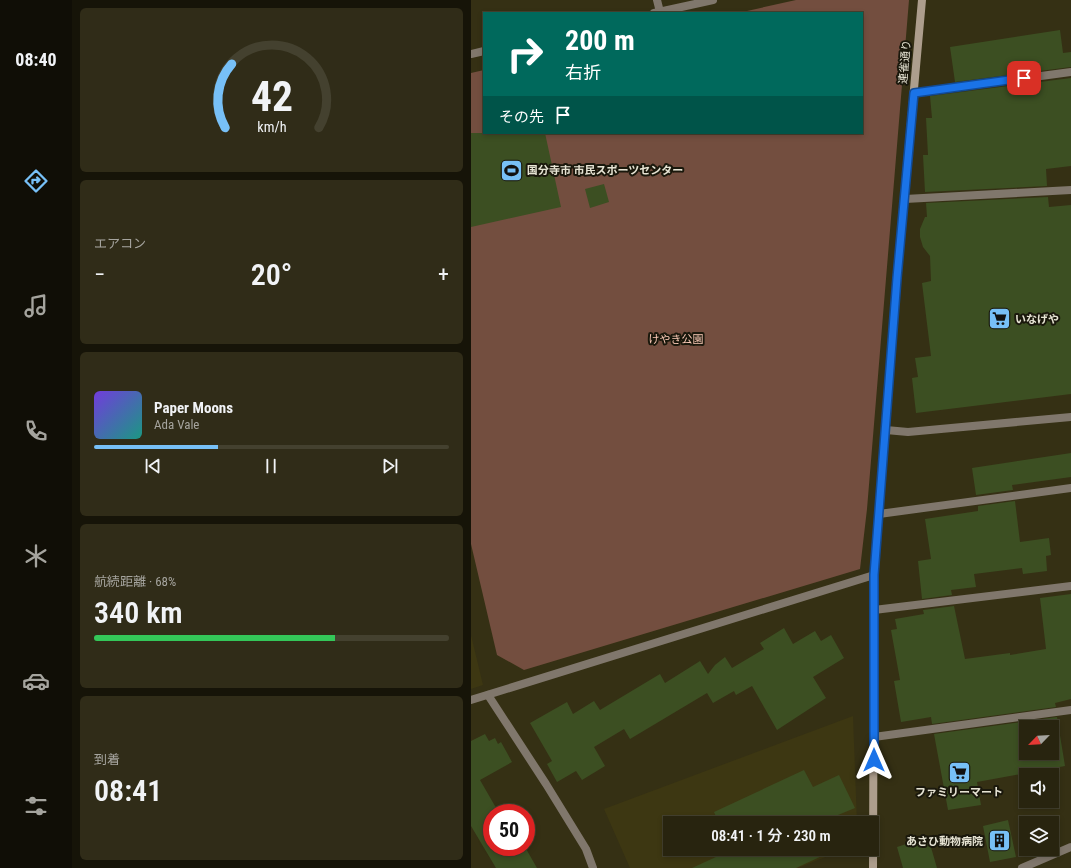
<!DOCTYPE html>
<html lang="ja">
<meta charset="utf-8">
<style>
:root{--surface:#28240f;--page:#302c18;--text:#f1f3f6;--muted:#a5a49e;--line:#44412f;--accent:#77c0f7}
body{margin:0;font-family:"Roboto Condensed","Noto Sans JP",sans-serif;background:var(--page);color:var(--text);height:100vh;display:flex;flex-direction:column;font-size:15px;white-space:nowrap}
*{box-sizing:border-box;margin:0}
p{font-size:13px;color:var(--muted)}
.icon{flex:none;width:22px;height:22px;fill:none;stroke:currentColor;stroke-width:2;stroke-linecap:round;stroke-linejoin:round}
.map{position:relative;flex:1;overflow:hidden}
.drawer{display:flex;flex-direction:column;gap:8px;padding:8px;background:#161408;width:399px}
.drawer>*{flex:none}
.hud{position:absolute;left:12px;top:12px;width:380px;height:122px;border-radius:0px;box-shadow:0 2px 6px #0003,0 0 0 1px var(--line);background:#00695c;color:#fff;overflow:hidden}
.needle{width:26px;rotate:245deg}
.fabs{position:absolute;left:548px;top:720px;display:grid;gap:8px}
.fabs a{display:grid;place-items:center;width:40px;height:40px;border-radius:0px;background:var(--surface);box-shadow:0 2px 6px #0003,0 0 0 1px var(--line);font-size:20px}
.speed{position:absolute;left:12px;top:804px;display:flex;gap:8px;font-size:20px;font-weight:700;text-align:center}
.speed>*{display:grid;place-content:center;width:52px;height:52px;border-radius:50%;background:var(--surface);box-shadow:0 2px 6px #0003,0 0 0 1px var(--line);line-height:1}
.speed .limit{border:6px solid #d22;background:#fff;color:#111}
.pin{position:absolute;display:grid;place-items:center;width:34px;height:34px;color:#fff;margin:-17px;border-radius:8px;box-shadow:0 2px 6px #0006}
.me{position:absolute;width:44px;margin:-22px;rotate:0deg;stroke-linejoin:round;filter:drop-shadow(0 0 3px #0008)}
.turn{display:flex;align-items:center;gap:14px;height:84px;padding:0 16px;font-size:18px}
.turn .icon{width:52px;height:52px;stroke-width:2.5}
.turn b{display:block;font-size:28px;line-height:34px}
.then{display:flex;align-items:center;height:38px;padding:0 16px;background:#0003;gap:8px;font-size:15px}
.big{font-size:30px;font-weight:600;line-height:1.1}
.drawer .widget{flex:1;display:flex;flex-direction:column;justify-content:center;gap:6px;min-width:0;padding:0 14px;border-radius:6px;background:var(--page)}
.drawer .dial{align-items:center;gap:0}
.dial svg{height:104px;overflow:visible;fill:none;stroke:var(--line);stroke-width:7;stroke-linecap:round;text-anchor:middle}
.dial text{fill:var(--text);stroke:none}
.song{display:flex;align-items:center;gap:12px}
.cover{width:48px;height:48px;border-radius:6px;background:linear-gradient(135deg,hsl(260 70% 55%),hsl(170 70% 35%))}
.played{height:4px;border-radius:2px;background:linear-gradient(90deg,var(--accent) 35%,var(--line) 35%)}
.keys{display:flex;justify-content:space-around;direction:ltr}
.heat{display:flex;justify-content:space-between;align-items:center;font-size:22px;direction:ltr}
.charge{height:6px;border-radius:3px;background:linear-gradient(90deg,#34c759 68%,var(--line) 0)}
.trip{position:absolute;left:192px;top:816px;width:216px;height:40px;border-radius:0px;background:var(--surface);box-shadow:0 2px 6px #0003,0 0 0 1px var(--line);font-weight:600;line-height:40px;text-align:center}
main{display:flex;flex:1;min-height:0}
.tabs{display:flex;flex-direction:column;width:72px;justify-content:space-around;align-items:center;background:#100e06;color:var(--muted)}
.tabs .icon{width:28px;height:28px}
.tabs .on{color:var(--accent)}
.tabs b{font-size:18px;color:var(--text)}
.map>svg:first-child{display:block}
.built{fill:#3d3712}
.green{fill:#734e3f}
.building{fill:#3c4f22;fill-rule:evenodd}
.lines{fill:none;stroke-linecap:round;stroke-linejoin:round}
.service{stroke:#80776c;stroke-width:8}
.minor{stroke:#80776c;stroke-width:8}
.secondary{stroke:#ad9e8d;stroke-width:8}
.route-casing{stroke:#114b97;stroke-width:10}
.route{stroke:#1a73e8;stroke-width:7}
.labels{text-anchor:middle;dominant-baseline:central;stroke-width:4;stroke-linejoin:round;paint-order:stroke}
.street-label{font-size:11px;fill:#e7e4d4;stroke:#1a180c}
.poi-label{font-size:11px;font-weight:bold;fill:#e7e4d4;stroke:#1a180c;text-anchor:start}
.park-label{font-size:11px;fill:#fbcab7;stroke:#1a180c}
</style>
<main>
<nav class="tabs">
<b>08:40</b>
<svg class="icon on" aria-label="directions" viewBox="0 0 24 24"><path d="M12 3l9 9-9 9-9-9zM9 14v-3h6M13 9l2 2-2 2"/></svg>
<svg class="icon" aria-label="music" viewBox="0 0 24 24"><path d="M9 18V5l10-2v13"/><circle cx="6" cy="18" r="3"/><circle cx="16" cy="16" r="3"/></svg>
<svg class="icon" aria-label="phone" viewBox="0 0 24 24"><path d="M5 4h4l2 5-3 2q2 4 5 5l2-3 5 2v4C11 20 4 13 5 4z"/></svg>
<svg class="icon" aria-label="climate" viewBox="0 0 24 24"><path d="M12 3v18M4 7l16 10M4 17L20 7"/></svg>
<svg class="icon" aria-label="car" viewBox="0 0 24 24"><path d="M5 17H2v-5l4-1 3-4h7l3 4 3 1v5h-3M9 17h6M6 11h13"/><circle cx="7" cy="17" r="2"/><circle cx="17" cy="17" r="2"/></svg>
<svg class="icon" aria-label="filters" viewBox="0 0 24 24"><path d="M4 7h16M4 17h16"/><circle cx="9" cy="7" r="2"/><circle cx="15" cy="17" r="2"/></svg>
</nav>
<section class="drawer">
<div class="widget dial"><svg viewBox="0 0 100 80">
<path d="M14 69A42 42 0 1 1 86 69"/>
<path d="M14 69A42 42 0 0 1 19 20" stroke="#77c0f7"/>
<text x="50" y="56" font-size="32" font-weight="700">42</text>
<text x="50" y="72" font-size="11">km/h</text>
</svg></div>
<div class="widget"><p>エアコン</p>
<div class="heat"><a>−</a><b class="big">20°</b><a>+</a></div>
</div>
<div class="widget">
<div class="song"><i class="cover"></i><div><b>Paper Moons</b><p>Ada Vale</p></div></div>
<div class="played"></div>
<div class="keys"><svg class="icon" aria-label="previous" viewBox="0 0 24 24"><path d="M18 5L8 12l10 7zM5 5v14"/></svg><svg class="icon" aria-label="pause" viewBox="0 0 24 24"><path d="M8 5v14M16 5v14"/></svg><svg class="icon" aria-label="next" viewBox="0 0 24 24"><path d="M6 5l10 7-10 7zM19 5v14"/></svg></div>
</div>
<div class="widget"><p>航続距離 · 68%</p><b class="big">340 km</b><div class="charge"></div></div>
<div class="widget"><p>到着</p><b class="big">08:41</b></div>
</section>
<div class="map">
<svg width="600" height="868" viewBox="0 0 600 868">
<rect width="100%" height="100%" fill="#353014"/>
<path class="built" d="M0,635L12,685L0,689Z
M382,716L386,823H199V849H374L327,868H159L133,809Z"/>
<path class="green" d="M325,0H438L396,509L389,569L53,670L26,655L0,544V73L13,70V133H391V13H267Z"/>
<path class="building" d="M589,30L592,53L600,52V67L484,82L479,47Z
M600,78V166L575,169L576,186L454,192L452,155H457L455,118H461L459,96Z
M0,133H74L90,207L0,227Z
M133,184L138,202L119,208L114,189Z
M577,197L578,207L600,205V394L445,413L441,378L447,377L444,358L460,356L451,283L460,281L459,256L452,247L449,237V229L454,217H456L455,203Z
M600,453V477L541,485L542,490L505,495L501,468Z
M544,501L549,542L578,538L580,555L575,556L576,571L552,574L551,568L503,574L505,587L480,590L481,595L451,599L447,561L460,559L454,519L507,511V506Z
M600,594V699L584,703L585,707L461,724L460,717L430,722L423,681L429,680L420,630L426,629L424,619L453,614L452,610L483,606L494,659L539,653V655L575,649L569,598Z
M313,628L322,644L344,631L350,641L360,635L373,658L342,677L355,698L306,730L281,686L265,695L263,691L242,703L236,693L159,739L153,729L123,747L134,766L111,780L105,771L86,782L76,764L81,761L59,723L96,702L102,714L123,701L129,710L189,674L194,683L229,661L237,674L244,665L254,657L261,668L293,649L289,643Z
M586,717L594,766L506,782L510,805L477,810L463,734ZM555,727H581V753H555Z
M14,734L18,741L24,738L27,744L30,742L41,762L9,780L28,813H21V847H54L66,868H25L0,826V741Z
M333,770L342,787L368,775L384,808L367,815L371,823H248L243,812Z
M537,820L545,857L519,862L512,826Z
M457,837L466,868H432L426,847Z
M259,849H366L325,868H221L260,850Z"/>
<g class="lines">
<path class="service" d="M443,93L600,72
M415,430L437,432L600,417
M17,695L75,784L115,849L122,868"/>
<path class="minor" d="M186,0L189,12
M183,13L242,0
M0,54L13,51
M434,199L600,190
M408,514L600,488
M403,610L600,586
M0,700L403,575
M403,737L600,710
M551,868L600,847"/>
<path class="secondary" d="M402,868L403,575L426,278L451,0"/>
</g>
<g class="lines">
<defs>
<path id="route" d="M403,760V575L426,278L443,93L553,78"/>
</defs>
<use href="#route" class="route-casing"/>
<use href="#route" class="route"/>
</g>
<defs>
<symbol id="stadium-square" viewBox="-11 -11 22 22"><rect x="-9" y="-9" width="18" height="18" rx="4" fill="#77c0f7" stroke="#1a180c"/><path d="M0-5a6.5 5 0 1 0 0 10a6.5 5 0 1 0 0-10ZM-3.5-1.8h7v3.6h-7Z" fill="#111"/></symbol>
<symbol id="supermarket-square" viewBox="-11 -11 22 22"><rect x="-9" y="-9" width="18" height="18" rx="4" fill="#77c0f7" stroke="#1a180c"/><path d="M-6-5.5h2.5l.6 2H6L4.5 2H-2.5L-4.4-4H-6ZM-1.5 3.2a1.3 1.3 0 1 0 .1 0ZM3 3.2a1.3 1.3 0 1 0 .1 0Z" fill="#111"/></symbol>
<symbol id="building-square" viewBox="-11 -11 22 22"><rect x="-9" y="-9" width="18" height="18" rx="4" fill="#77c0f7" stroke="#1a180c"/><path d="M-4-6H4V6H1V3H-1V6H-4ZM-2.5-4.3h1.7v1.8h-1.7ZM.8-4.3h1.7v1.8H.8ZM-2.5-1h1.7V.8h-1.7ZM.8-1h1.7V.8H.8Z" fill="#111"/></symbol>
</defs>
<g fill-rule="evenodd">
<use href="#stadium-square" x="28" y="158" width="25" height="25"/>
<use href="#supermarket-square" x="516" y="306" width="25" height="25"/>
<use href="#supermarket-square" x="476" y="760" width="25" height="25"/>
<use href="#building-square" x="516" y="828" width="25" height="25"/>
</g>
<g class="labels">
<g class="street-label">
<text transform="translate(434 62) rotate(-85)">連雀通り</text>
</g>
<g class="poi-label">
<text x="56" y="170">国分寺市 市民スポーツセンター</text>
<text x="544" y="319">いなげや</text>
<text x="488" y="792" text-anchor="middle">ファミリーマート</text>
<text x="512" y="841" text-anchor="end">あさひ動物病院</text>
</g>
<g class="park-label">
<text x="205" y="339">けやき公園</text>
</g>
</g>
</svg>
<div class="fabs">
<a><svg class="needle" viewBox="-14 -14 28 28"><path d="M0-13l5 13h-10z" fill="#e53935"/><path d="M0 13l5-13h-10z" fill="#a5a49e"/></svg></a>
<a><svg class="icon" aria-label="sound" viewBox="0 0 24 24"><path d="M4 9h4l5-4v14l-5-4H4zM17 9q2 3 0 6"/></svg></a>
<a><svg class="icon" aria-label="layers" viewBox="0 0 24 24"><path d="M12 4l9 5-9 5-9-5zM3 14l9 5 9-5"/></svg></a>
</div>
<div class="speed"><div class="limit">50</div></div>
<div class="pin" style="left:553px;top:78px;background:#d93025"><svg class="icon" aria-label="arrive" viewBox="0 0 24 24"><path d="M6 21V4h12l-3 4 3 4H6"/></svg></div>
<svg class="me" style="left:403px;top:760px" viewBox="-20 -20 40 40"><path d="M0-17L14 15 0 8-14 15z" fill="#1a73e8" stroke="#fff" stroke-width="4"/></svg>
<div class="trip">08:41 · 1 分 · 230 m</div>
<div class="hud">
<div class="turn"><svg class="icon" aria-label="right" viewBox="0 0 24 24"><path d="M7 20v-9h11M14 6l5 5-5 5"/></svg><div><b>200 m</b>右折</div></div>
<div class="then">その先<svg class="icon" aria-label="arrive" viewBox="0 0 24 24"><path d="M6 21V4h12l-3 4 3 4H6"/></svg></div>
</div>
</div>
</main>
